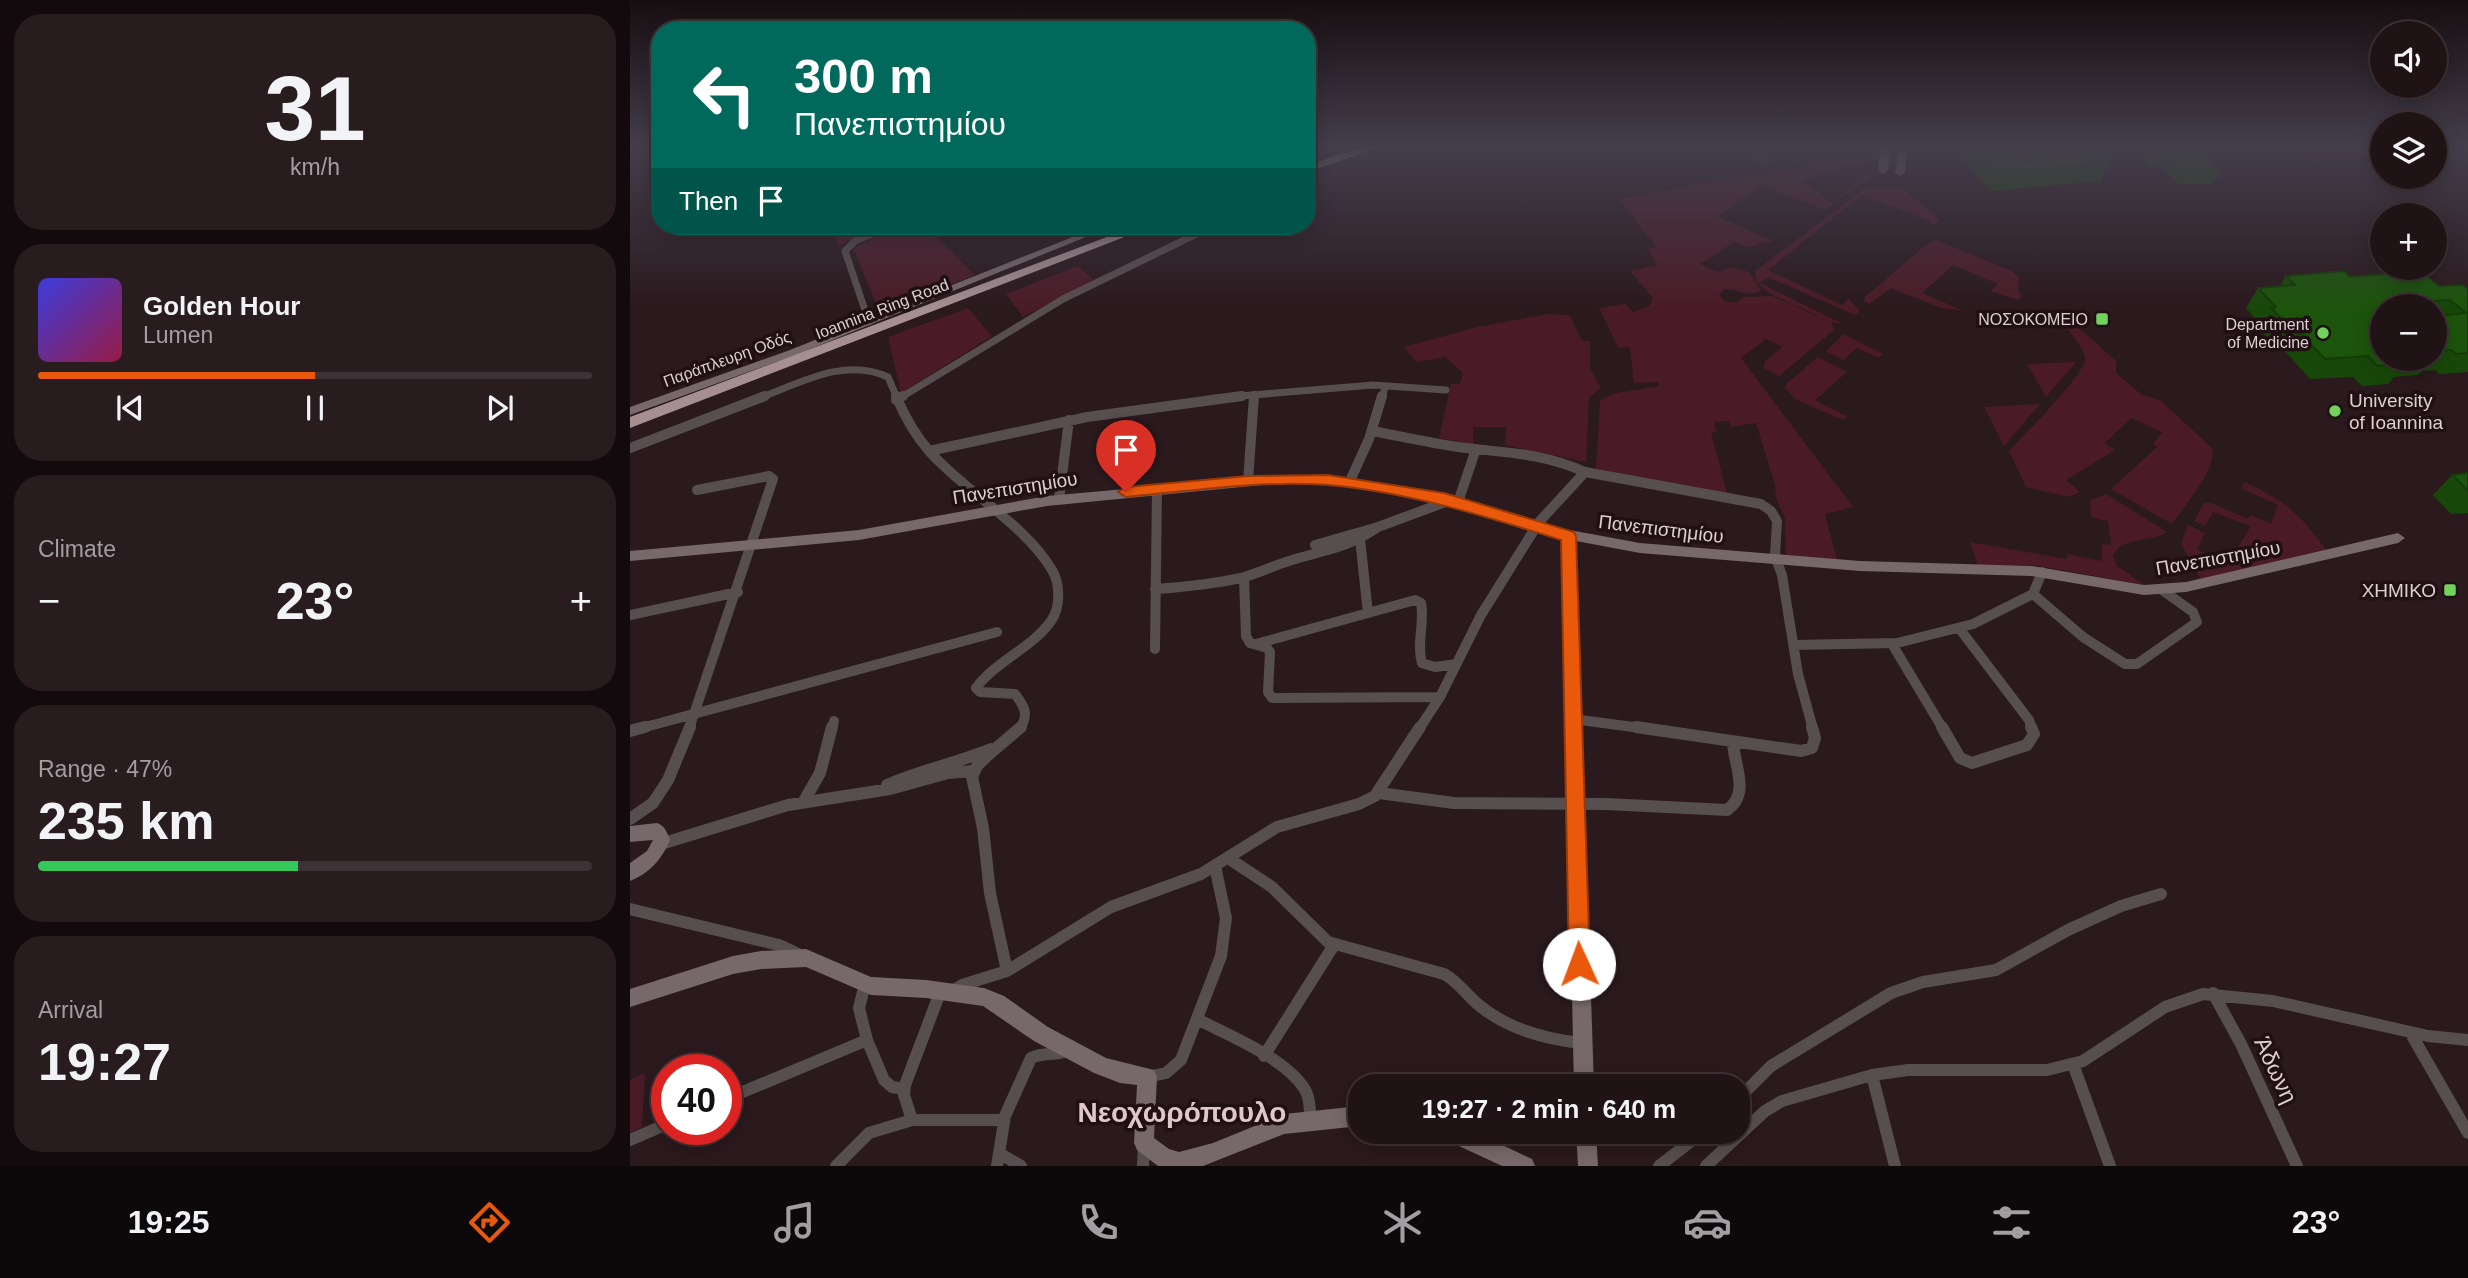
<!DOCTYPE html>
<meta charset="utf-8">
<style>
:root{--surface:#201316;--page:#281c1f;--text:#f1f3f6;--muted:#a29ea1;--line:#3d3235;--accent:#ea580c}
body{margin:0;font-family:Helvetica,sans-serif;background:var(--page);color:var(--text);height:100vh;display:flex;flex-direction:column;font-size:26px;white-space:nowrap}
*{box-sizing:border-box;margin:0}
p{font-size:23px;color:var(--muted)}
.icon{flex:none;width:38px;height:38px;fill:none;stroke:currentColor;stroke-width:2;stroke-linecap:round;stroke-linejoin:round}
.map{position:relative;flex:1;overflow:hidden}
.sheet{display:flex;flex-direction:column;gap:14px;padding:14px;background:#120a0c;width:630px}
.sheet>*{flex:none}
.guide{position:absolute;left:21px;top:21px;width:665px;height:214px;border-radius:28px;box-shadow:0 4px 18px #0003,0 0 0 2px var(--line);background:#00695c;color:#fff;overflow:hidden}
.tools{position:absolute;left:1740px;top:21px;display:grid;gap:14px}
.tools a{display:grid;place-items:center;width:77px;height:77px;border-radius:50%;background:var(--surface);box-shadow:0 4px 18px #0003,0 0 0 2px var(--line);font-size:35px}
.speed{position:absolute;left:21px;top:1054px;display:flex;gap:14px;font-size:35px;font-weight:700;text-align:center}
.speed>*{display:grid;place-content:center;width:91px;height:91px;border-radius:50%;background:var(--surface);box-shadow:0 4px 18px #0003,0 0 0 2px var(--line);line-height:1}
.speed .limit{border:10px solid #d22;background:#fff;color:#111}
.pin{position:absolute;display:grid;place-items:center;width:60px;height:60px;color:#fff;margin:-72px -30px;border-radius:50% 50% 50% 0;rotate:-45deg;box-shadow:0 0 7px #0007}
.pin .icon{rotate:45deg}
.me{position:absolute;width:77px;margin:-38px;rotate:358deg;stroke-linejoin:round;filter:drop-shadow(0 0 5px #0008)}
.turn{display:flex;align-items:center;gap:24px;height:147px;padding:0 28px;font-size:32px}
.turn .icon{width:91px;height:91px;stroke-width:2.5}
.turn b{display:block;font-size:49px;line-height:60px}
.then{display:flex;align-items:center;height:66px;padding:0 28px;background:#0003;gap:14px;font-size:26px}
.big{font-size:52px;font-weight:800;line-height:1.1}
.sheet .widget{flex:1;display:flex;flex-direction:column;justify-content:center;gap:10px;min-width:0;padding:0 24px;border-radius:28px;background:var(--page)}
.sheet .dial{align-items:center;gap:0}
.dial b{font-size:91px;line-height:1}
.song{display:flex;align-items:center;gap:21px}
.cover{width:84px;height:84px;border-radius:10px;background:linear-gradient(135deg,hsl(240 70% 55%),hsl(340 70% 35%))}
.played{height:7px;border-radius:4px;background:linear-gradient(90deg,var(--accent) 50%,var(--line) 50%)}
.keys{display:flex;justify-content:space-around;direction:ltr}
.heat{display:flex;justify-content:space-between;align-items:center;font-size:38px;direction:ltr}
.charge{height:10px;border-radius:5px;background:linear-gradient(90deg,#34c759 47%,var(--line) 0)}
.trip{position:absolute;left:718px;top:1074px;width:402px;height:70px;border-radius:28px;background:var(--surface);box-shadow:0 4px 18px #0003,0 0 0 2px var(--line);font-weight:800;line-height:70px;text-align:center}
.menu{display:flex;height:112px;justify-content:space-around;align-items:center;background:#0d0809;color:var(--muted)}
.menu .icon{width:49px;height:49px}
.menu .current{color:var(--accent)}
.menu b{font-size:32px;color:var(--text)}
main{display:flex;flex:1;min-height:0}
.map>svg:first-child{display:block}
.green{fill:#4a1b27}
.lines{fill:none;stroke-linecap:round;stroke-linejoin:round}
.street-far2{stroke:#574e4f;stroke-width:7}
.street-far1{stroke:#574e4f;stroke-width:10}
.street{stroke:#574e4f;stroke-width:12}
.secondary{fill:#77686b;fill-rule:evenodd}
.highway{fill:#a68f93;fill-rule:evenodd}
.wall{fill:#184809;fill-rule:evenodd}
.shaded-wall{fill:#143b08}
.building{fill:#1c540b;stroke:#143b08;stroke-width:2}
.route{fill:#ea580c;stroke:#983908;stroke-width:2}
.poi-dot{fill:#73d25c;stroke:#201014;stroke-width:2.5}
.labels{text-anchor:middle;dominant-baseline:central;stroke-width:7;stroke-linejoin:round;paint-order:stroke}
.far-street-label{font-size:16px;fill:#dbcfd1;stroke:#201014}
.far-poi-label{font-size:16px;fill:#dbcfd1;stroke:#201014;text-anchor:end}
.poi-label{font-size:19px;fill:#dbcfd1;stroke:#201014;text-anchor:start}
.street-label{font-size:19px;fill:#dbcfd1;stroke:#201014}
.near-street-label{font-size:23px;fill:#dbcfd1;stroke:#201014}
.near-quarter-label{font-size:28px;font-weight:bold;fill:#dfc7cb;stroke:#201014}
</style>
<main>
<section class="sheet">
<div class="widget dial"><b>31</b><p>km/h</p></div>
<div class="widget">
<div class="song"><i class="cover"></i><div><b>Golden Hour</b><p>Lumen</p></div></div>
<div class="played"></div>
<div class="keys"><svg class="icon" aria-label="previous" viewBox="0 0 24 24"><path d="M18 5L8 12l10 7zM5 5v14"/></svg><svg class="icon" aria-label="pause" viewBox="0 0 24 24"><path d="M8 5v14M16 5v14"/></svg><svg class="icon" aria-label="next" viewBox="0 0 24 24"><path d="M6 5l10 7-10 7zM19 5v14"/></svg></div>
</div>
<div class="widget"><p>Climate</p>
<div class="heat"><a>−</a><b class="big">23°</b><a>+</a></div>
</div>
<div class="widget"><p>Range · 47%</p><b class="big">235 km</b><div class="charge"></div></div>
<div class="widget"><p>Arrival</p><b class="big">19:27</b></div>
</section>
<div class="map">
<svg width="1838" height="1166" viewBox="0 0 1838 1166">
<rect width="100%" height="100%" fill="#2a191d"/>
<path class="green" d="M1669,147H1738L1751,157L1685,161Z
M1249,152L1250,159L1172,180L1202,203L1250,165L1249,171L1194,210L1133,185L1087,216L1145,242L1130,243L1119,248L1104,242L1070,264L1087,272L1102,267L1119,272L1131,290C1118,299 1109,288 1095,289L1089,295L1094,301L1105,303L1114,297L1142,296L1189,317C1174,306 1122,295 1125,271L1238,186L1272,188L1308,218L1309,223L1301,224L1300,221L1232,195L1138,270L1212,305L1219,299L1230,311L1225,315L1138,277L1130,283L1213,324L1201,322L1204,330L1149,376L1134,368L1135,361L1152,347L1136,339L1111,358L1223,507L1195,514L1207,560L1156,558L1155,518L1146,498L1145,485L1126,423L1101,427L1099,421L1084,422L1086,432L1081,433L1097,493L966,469L970,400L986,393L1029,386L1028,382L1004,383L1000,347L988,348L969,308L995,304L1003,312L1019,306L1023,298L1000,271L1028,265L1017,249L1026,247L989,199Z
M201,226H256L208,246Z
M269,226H295L345,275L250,313L223,248Z
M1306,240L1382,271L1389,278L1388,289L1392,297L1388,300L1361,291L1368,284L1323,265L1292,293L1334,311L1311,308L1261,288L1239,304L1234,301L1235,297L1296,245Z
M448,266L464,280L393,317L376,294Z
M338,308L362,336L271,393L258,337Z
M918,314L940,315L952,341H960V368L970,388L959,398L956,462L875,445L876,427H843V444L809,438L821,384H830L833,373L815,357L786,362L774,347L848,327Z
M1434,322C1452,325 1472,350 1486,361V373L1512,395L1530,400L1582,448C1588,469 1554,506 1542,524L1481,489L1527,447L1523,444L1532,432L1501,418L1475,443L1485,450L1436,480L1450,492L1439,497L1396,487L1379,451C1393,436 1453,376 1455,360C1456,348 1438,333 1434,322Z
M1214,334L1253,354L1249,358L1227,348L1213,360L1196,351Z
M1188,357L1217,372L1185,400L1218,417L1212,420L1165,399L1155,388L1157,383Z
M1446,362L1416,397L1397,364Z
M1410,404L1374,446L1354,407Z
M1614,482C1655,500 1671,515 1697,551L1571,579L1551,544L1558,525L1575,533L1567,549L1592,562H1599L1621,526L1583,512L1575,526L1564,521L1574,503H1581L1618,519L1620,515L1641,524L1648,505L1612,489Z
M1476,494L1537,532C1521,543 1491,536 1483,556L1487,566L1515,585L1404,565H1348L1340,542L1437,559V554L1472,561V544L1481,545L1478,521L1461,517L1460,500Z
M15,1073L12,1127L0,1133V1080Z"/>
<g class="lines">
<path class="street-far2" d="M239,322L215,251L225,241L262,226
M130,398C171,382 216,357 258,377L267,398
M270,398L433,299L583,226
M586,398L743,385L816,390
M624,398V395
M752,398L755,387"/>
<path class="street-far1" d="M266,396C274,415 285,435 299,451C333,490 396,525 422,570C430,583 431,607 421,621C402,648 366,661 346,688L350,692L385,694C395,707 399,714 390,729
M266,400L273,396
M742,431C770,436 799,443 828,447C874,453 910,452 955,472L1131,504L1141,511L1147,521L1145,556L1152,575L1168,674L1183,729
M0,448L135,396
M299,451L457,417L612,396
M618,481L624,396
M719,483L739,439L752,396
M429,499L439,420
M828,502L846,449
M730,539L738,613
M685,545L748,527L821,500
M1412,572L1403,594L1453,637L1495,664H1507L1567,622L1563,612L1532,590
M614,577L616,636L620,643L637,648L640,652L638,692L642,698L810,697
M525,589C554,587 583,584 611,578C629,573 645,565 662,560C698,549 715,549 748,527
M0,615L108,592
M1329,628L1399,720L1402,729
M626,644L785,600L791,603C795,623 786,643 792,663L805,667L826,664
M1262,644L1313,729
M1163,645L1267,643L1343,624L1403,594
M525,649L527,489
M943,719L1018,729
M8,729L367,632
M59,729L143,479L139,476L67,490
M202,729L204,721
M789,729L810,697L851,615L909,522L955,472"/>
<path class="street" d="M1006,727L1171,751L1182,748L1185,738L1182,727
M1312,727L1330,758L1342,763L1397,745L1404,734L1401,727
M0,731L15,727
M257,785C291,770 327,763 361,749
M749,793L824,803L976,804L1097,810C1120,794 1105,767 1103,744
M174,801L190,773L202,727
M0,819L23,803L38,780L60,727
M31,844L158,805L260,789L318,773L343,771
M598,858L642,887L698,942L814,974C829,982 837,996 850,1006C878,1029 916,1039 951,1043
M0,909L149,945L168,954
M377,971L360,893L353,828L342,777L347,766L357,756L391,727
M235,984L229,1008L237,1040L254,1080L262,1087L274,1089
M311,990L275,1085L274,1095L282,1120H374
M321,992L332,985L377,971L481,907L571,874L647,827L729,804L745,796L790,727
M1583,993L1611,1044L1667,1166
M567,1019C598,1035 655,1058 674,1088C680,1097 680,1109 680,1120
M1780,1032L1838,1133
M634,1056L704,945
M1443,1064L1480,1166
M1242,1075L1265,1166
M517,1077L536,1073L551,1060L591,956L596,918L585,866
M96,1099L237,1040
M1108,1099L1141,1066L1261,993L1293,982L1366,970L1438,930L1491,906L1531,894
M0,1140L37,1124
M369,1153L391,1166
M206,1166L239,1133L282,1120
M367,1166L375,1116L401,1058C414,1051 428,1057 440,1049
M513,1166L514,1144
M1029,1166L1073,1132
M1076,1166L1135,1111L1152,1101L1242,1075L1278,1070H1417L1453,1061L1535,1007L1573,994L1643,1001L1798,1036L1838,1040"/>
<path class="secondary" d="M0,147H6L0,151Z
M1249,147H1257L1260,152L1258,171L1253,174L1248,171L1250,152Z
M1269,147H1277L1275,173L1270,176L1265,173Z
M470,226H483L168,354L0,415V407L160,350Z
M651,475L705,477L804,491L918,526L1010,543L1230,561L1402,566L1514,585L1556,582L1768,533L1775,538L1768,543L1556,592L1514,595L1402,576L1230,571L1010,553L946,541L964,1087H944L932,539L804,501L705,485L651,483L417,506L229,540L0,561V551L229,530L417,496Z
M27,823C35,826 37,832 40,840C32,859 20,873 0,881V863L17,851L23,840L0,842V826Z
M176,949L241,977L296,980L354,988L374,996L418,1027L476,1058L524,1070L527,1077L524,1138L539,1149L549,1152L583,1143L654,1114L730,1106V1126L654,1134L573,1166H528L507,1150L504,1143L507,1085L490,1083L464,1073L404,1041L353,1006L296,998L241,995L176,967L131,969L103,974L0,1007V989L103,956L131,951Z
M811,1132H845L902,1159L905,1166H872L814,1139Z
M946,1132H966L968,1166H948Z"/>
<path class="highway" d="M733,147H750L677,172V165Z
M506,226H523L0,428V417Z"/>
</g>
<path class="wall" d="M1115,147H1136L1141,163L1129,165L1115,151Z
M1163,147H1214L1169,158L1163,152Z
M1323,147H1463L1479,162L1471,181L1361,191Z
M1516,147H1564L1590,171L1583,184H1548L1531,166L1521,167L1511,156Z
M1804,147H1838V149L1804,151Z
M1656,276L1720,277L1838,289V372L1809,374L1805,370L1792,371L1788,375L1764,377L1758,384L1732,386L1723,377L1680,379L1653,349H1648L1628,328L1630,324L1616,308L1628,288L1650,286ZM1752,306H1804V359H1752Z
M1838,473V513L1821,514L1803,495L1822,475Z"/>
<path class="shaded-wall" d="M1177,147H1214L1169,158L1171,148Z
M1142,153L1141,163L1129,165L1131,156Z"/>
<path class="building" d="M1121,147H1136L1142,153L1131,156Z
M1345,147H1386L1360,149L1373,164L1411,160L1398,147H1411L1423,160L1461,156L1451,147H1463L1472,155H1478L1479,162L1368,172Z
M1521,147H1564L1590,171H1555L1537,153L1527,154Z
M1714,271L1720,277L1791,271L1809,286L1833,285L1838,289V353L1826,354L1821,350L1804,351V316L1836,313L1820,300L1766,304L1769,306H1752V359H1769L1774,364L1747,366L1738,356L1695,359L1666,329H1662L1641,308L1646,307L1628,288L1665,285L1656,276Z
M1838,473V491L1822,475Z"/>
<linearGradient id="sky" x2="0" y2="1"><stop stop-color="#170e10"/><stop offset="0.47" stop-color="#443e4c"/><stop offset="1" stop-color="#443e4c" stop-opacity="0"/></linearGradient>
<rect width="1838" height="310" fill="url(#sky)"/>
<path class="route" d="M698,475L814,493L944,532L946,536L960,964L957,971L949,974L942,971L939,964L931,540C855,516 778,492 698,485C631,480 562,491 496,497L488,492L496,487L618,476Z"/>
<g class="poi-dot">
<rect x="1465" y="312" width="14" height="14" rx="3.5"/>
<circle cx="1693" cy="333" r="7"/>
<circle cx="1705" cy="411" r="7"/>
<rect x="1813" y="583" width="14" height="14" rx="3.5"/>
</g>
<g class="labels">
<g class="far-street-label">
<text transform="translate(252 309) rotate(-21)">Ioannina Ring Road</text>
<text transform="translate(97 359) rotate(-20)">Παράπλευρη Οδός</text>
</g>
<g class="far-poi-label">
<text x="1458" y="319">ΝΟΣΟΚΟΜΕΙΟ</text>
<text x="1679" y="324">Department<tspan x="1679" dy="18">of Medicine</tspan></text>
</g>
<g class="poi-label">
<text x="1719" y="400">University<tspan x="1719" dy="22">of Ioannina</tspan></text>
<text x="1806" y="590" text-anchor="end">ΧΗΜΙΚΟ</text>
</g>
<g class="street-label">
<text transform="translate(385 488) rotate(-9)">Πανεπιστημίου</text>
<text transform="translate(1031 529) rotate(7)">Πανεπιστημίου</text>
<text transform="translate(1588 558) rotate(-10)">Πανεπιστημίου</text>
</g>
<g class="near-street-label">
<text transform="translate(1646 1070) rotate(65)">Άδωνη</text>
</g>
<g class="near-quarter-label">
<text x="552" y="1112">Νεοχωρόπουλο</text>
</g>
</g>
</svg>
<div class="tools">
<a><svg class="icon" aria-label="sound" viewBox="0 0 24 24"><path d="M4 9h4l5-4v14l-5-4H4zM17 9q2 3 0 6"/></svg></a>
<a><svg class="icon" aria-label="layers" viewBox="0 0 24 24"><path d="M12 4l9 5-9 5-9-5zM3 14l9 5 9-5"/></svg></a>
<a>+</a>
<a>−</a>
</div>
<div class="speed"><div class="limit">40</div></div>
<div class="pin" style="left:496px;top:492px;background:#d93025"><svg class="icon" aria-label="arrive" viewBox="0 0 24 24"><path d="M6 21V4h12l-3 4 3 4H6"/></svg></div>
<svg class="me" style="left:949px;top:964px" viewBox="-20 -20 40 40"><circle r="19" fill="#fff"/><path d="M0-13L10 11 0 6-10 11z" fill="#ea580c"/></svg>
<div class="trip">19:27 · 2 min · 640 m</div>
<div class="guide">
<div class="turn"><svg class="icon" aria-label="left" viewBox="0 0 24 24"><path d="M17 20v-9H6M10 6l-5 5 5 5"/></svg><div><b>300 m</b>Πανεπιστημίου</div></div>
<div class="then">Then<svg class="icon" aria-label="arrive" viewBox="0 0 24 24"><path d="M6 21V4h12l-3 4 3 4H6"/></svg></div>
</div>
</div>
</main>
<nav class="menu">
<b>19:25</b>
<svg class="icon current" aria-label="directions" viewBox="0 0 24 24"><path d="M12 3l9 9-9 9-9-9zM9 14v-3h6M13 9l2 2-2 2"/></svg>
<svg class="icon" aria-label="music" viewBox="0 0 24 24"><path d="M9 18V5l10-2v13"/><circle cx="6" cy="18" r="3"/><circle cx="16" cy="16" r="3"/></svg>
<svg class="icon" aria-label="phone" viewBox="0 0 24 24"><path d="M5 4h4l2 5-3 2q2 4 5 5l2-3 5 2v4C11 20 4 13 5 4z"/></svg>
<svg class="icon" aria-label="climate" viewBox="0 0 24 24"><path d="M12 3v18M4 7l16 10M4 17L20 7"/></svg>
<svg class="icon" aria-label="car" viewBox="0 0 24 24"><path d="M5 17H2v-5l4-1 3-4h7l3 4 3 1v5h-3M9 17h6M6 11h13"/><circle cx="7" cy="17" r="2"/><circle cx="17" cy="17" r="2"/></svg>
<svg class="icon" aria-label="filters" viewBox="0 0 24 24"><path d="M4 7h16M4 17h16"/><circle cx="9" cy="7" r="2"/><circle cx="15" cy="17" r="2"/></svg>
<b>23°</b>
</nav>
